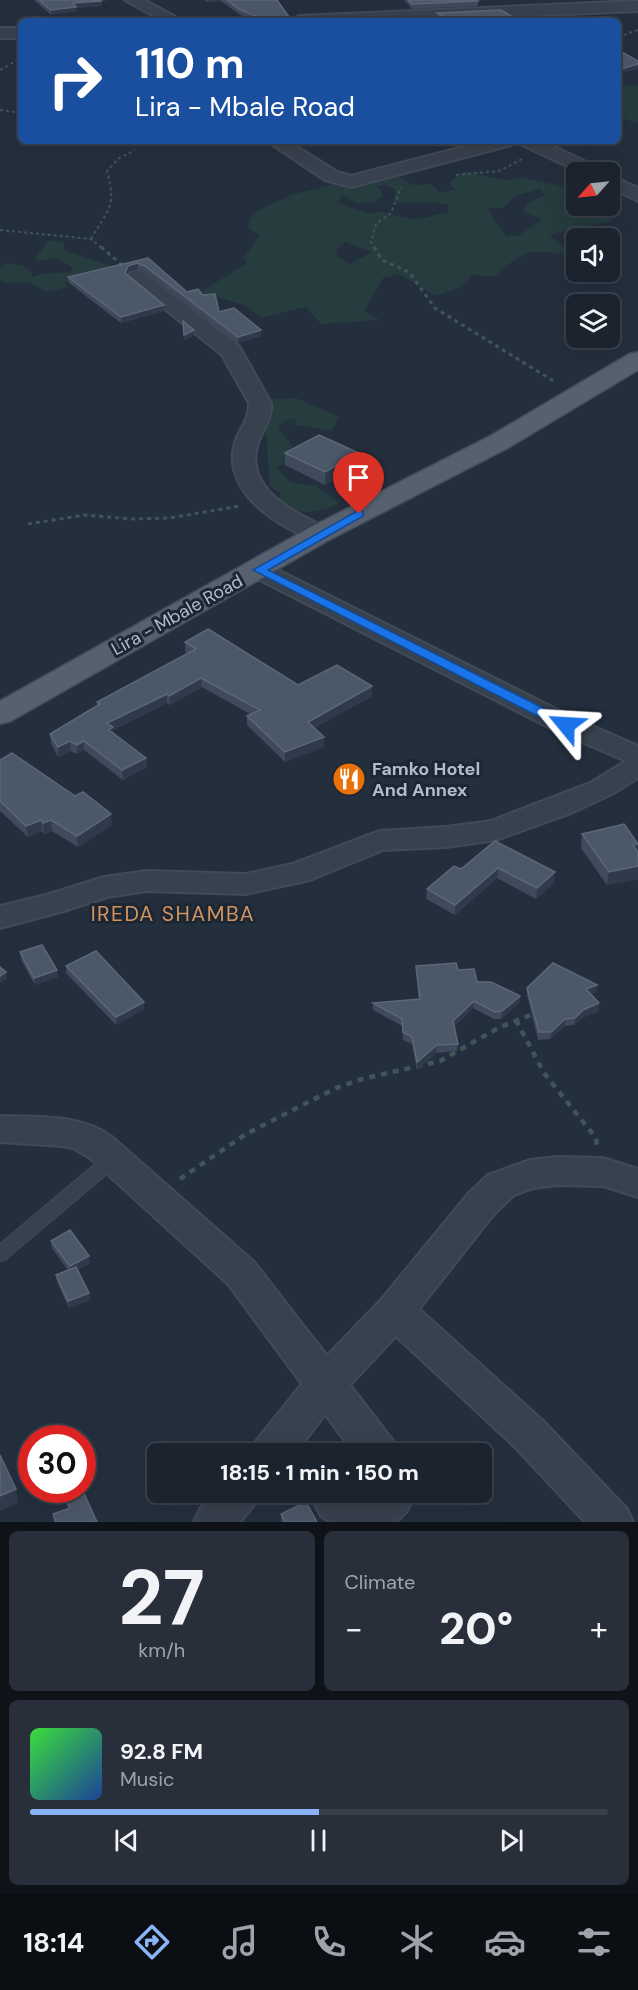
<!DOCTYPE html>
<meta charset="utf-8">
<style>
:root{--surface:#1b232e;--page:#282f3a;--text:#f1f3f6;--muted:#a0a4aa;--line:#39404a;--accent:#8ab4f8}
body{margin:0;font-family:"DM Sans",sans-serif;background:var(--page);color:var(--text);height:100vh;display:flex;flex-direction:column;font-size:22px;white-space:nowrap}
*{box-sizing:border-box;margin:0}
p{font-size:20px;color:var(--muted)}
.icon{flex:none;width:33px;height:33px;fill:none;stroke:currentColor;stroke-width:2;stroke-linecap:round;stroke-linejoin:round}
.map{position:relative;height:1522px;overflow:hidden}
.sheet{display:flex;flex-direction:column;gap:9px;padding:9px;background:#0f1319;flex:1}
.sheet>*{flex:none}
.hud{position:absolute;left:18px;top:18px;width:603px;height:126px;border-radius:9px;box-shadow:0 6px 24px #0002,0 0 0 2px var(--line);background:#1a4fa0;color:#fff;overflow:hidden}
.needle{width:39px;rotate:243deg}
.fabs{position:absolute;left:566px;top:162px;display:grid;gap:12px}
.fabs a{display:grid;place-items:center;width:54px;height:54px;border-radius:9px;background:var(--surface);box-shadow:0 6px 24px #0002,0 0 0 2px var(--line);font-size:30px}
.speed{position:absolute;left:18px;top:1425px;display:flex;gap:12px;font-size:30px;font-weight:700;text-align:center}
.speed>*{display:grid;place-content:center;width:78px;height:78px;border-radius:50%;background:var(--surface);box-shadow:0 6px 24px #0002,0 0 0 2px var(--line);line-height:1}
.speed .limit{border:9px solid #d22;background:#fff;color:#111}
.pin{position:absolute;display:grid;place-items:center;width:51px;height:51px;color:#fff;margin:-62px -26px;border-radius:50% 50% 50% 0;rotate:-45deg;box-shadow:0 0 6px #0007}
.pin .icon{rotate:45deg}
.me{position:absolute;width:66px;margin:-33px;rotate:297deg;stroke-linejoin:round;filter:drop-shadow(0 0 4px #0008)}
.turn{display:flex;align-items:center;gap:21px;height:126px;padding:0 18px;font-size:27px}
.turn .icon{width:78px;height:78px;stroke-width:2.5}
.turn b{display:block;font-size:42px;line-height:51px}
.big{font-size:45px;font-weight:800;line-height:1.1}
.sheet .card{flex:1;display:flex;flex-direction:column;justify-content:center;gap:9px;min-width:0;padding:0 21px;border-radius:9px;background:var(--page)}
.sheet .dial{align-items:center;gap:0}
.dial b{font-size:78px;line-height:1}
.song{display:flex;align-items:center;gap:18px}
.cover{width:72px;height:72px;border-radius:9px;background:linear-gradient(135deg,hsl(120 70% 55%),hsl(220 70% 35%))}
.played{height:6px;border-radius:3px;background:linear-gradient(90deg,var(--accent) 50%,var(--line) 50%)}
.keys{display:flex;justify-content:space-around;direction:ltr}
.heat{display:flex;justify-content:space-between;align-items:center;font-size:33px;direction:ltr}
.sheet .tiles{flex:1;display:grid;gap:9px;grid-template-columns:1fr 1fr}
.card:last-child{grid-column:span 2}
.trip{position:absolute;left:147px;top:1443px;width:345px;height:60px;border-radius:9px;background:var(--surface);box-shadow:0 6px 24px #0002,0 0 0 2px var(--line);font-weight:800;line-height:60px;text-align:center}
.dock{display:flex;height:96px;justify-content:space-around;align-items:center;background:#0b0e12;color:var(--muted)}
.dock .icon{width:42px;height:42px}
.dock .active{color:var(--accent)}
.dock b{font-size:27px;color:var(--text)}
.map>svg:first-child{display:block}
.green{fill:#263c3f;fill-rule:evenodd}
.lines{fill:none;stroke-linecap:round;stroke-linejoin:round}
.service-casing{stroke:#414a57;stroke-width:2}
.minor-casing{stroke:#414a57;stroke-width:4}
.primary-casing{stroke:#414a57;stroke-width:3}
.path-far2{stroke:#3f5557;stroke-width:2;stroke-dasharray:3 3;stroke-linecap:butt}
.path-far1{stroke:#3f5557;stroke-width:3;stroke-dasharray:4 4;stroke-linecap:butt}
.path{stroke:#3f5557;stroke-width:4.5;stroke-dasharray:6 6;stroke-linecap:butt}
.service{fill:#38414e;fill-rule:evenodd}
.minor{fill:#38414e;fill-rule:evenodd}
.primary{fill:#56606e;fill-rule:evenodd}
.wall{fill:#3f4b5c}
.shaded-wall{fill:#2f3b4b}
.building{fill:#4b5868;stroke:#5c6777;stroke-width:1.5}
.route{fill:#1a73e8;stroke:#114b97;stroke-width:1.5}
.labels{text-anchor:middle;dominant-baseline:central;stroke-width:6;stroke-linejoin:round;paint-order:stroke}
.street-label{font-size:18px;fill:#b4bcc9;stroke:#1d2633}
.poi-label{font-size:18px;font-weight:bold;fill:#b4bcc9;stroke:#1d2633;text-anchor:start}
.quarter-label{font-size:21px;letter-spacing:1.5px;fill:#d59563;stroke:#1d2633}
</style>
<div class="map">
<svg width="638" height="1522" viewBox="0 0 638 1522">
<rect width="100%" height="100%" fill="#242f3e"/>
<path class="green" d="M618,84L638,86V123L618,118V94L622,93L618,90Z
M388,171L413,185L431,184L440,193L455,190L449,183L463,172L504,180L522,178L562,186L567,194L576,197V206H597L621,214L610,221L550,235L569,252C558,256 552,252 540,252C523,250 506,266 494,277L472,275L461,287L435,296L400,274L383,278L364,311L380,320L321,324L306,307L261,318L244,305L201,292L247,263L243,258L260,236L248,227L253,213L291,195ZM386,185L396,190L394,202C413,204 430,200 448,205V212L415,220L381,212L368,213L338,203L342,194L357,204L373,202L384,196L377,186ZM540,189L545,195L528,203L522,211L542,220L519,235L507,237L495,222L488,208H503L515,196ZM345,242L371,252H372L350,264L337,257L336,250Z
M49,240L64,243V250L108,265L109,268L65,282L67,287L47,292L30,282L5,283L0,279V269L7,263L22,265L32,273L31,277L42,274L71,272L72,267L56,258L38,261L35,258Z
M296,398L339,417L332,431L295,425L296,419L286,420L278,427L298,454L277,468L290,482L317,486L339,503C323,513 297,515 279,506L280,493L270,486L265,420L270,399Z
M326,439L377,464L379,483L357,492L352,474L362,465L318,445Z"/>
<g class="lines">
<defs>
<path id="service" d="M114,1152L120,1153L122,1158L120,1163L6,1259L0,1261V1244L108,1153Z"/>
<path id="minor" d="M125,0H144L183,21H163Z
M638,1V11L403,21H291L299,16Z
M0,28H21V38H0Z
M267,141H288L337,172L351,176L486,141H515L512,145L351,187L325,180Z
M519,141H542L599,168L602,172H580L522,145Z
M609,175L638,188V201L609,187Z
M137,271L144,273L239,346L271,403C273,417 263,429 258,443C243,489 294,512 328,529L331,534L328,539C311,543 295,532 281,524C250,505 222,475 237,437C242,426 250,416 249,403L222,355L130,281L127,277L130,273Z
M259,562L268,565L576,719L638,746V778L612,794L571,813L496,840L446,847L383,850L310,880L246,894L147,891L107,897L64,911L0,928V906L46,895L104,877L147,871L246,874L292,864L379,831L446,827L491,821L592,782L626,761L556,731L250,575L246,570L250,565Z
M0,1116C37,1117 81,1114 112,1137L254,1262L327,1356L381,1300L468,1194L488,1175L530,1160L558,1157L603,1158L638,1169V1197L603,1186L558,1185L533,1188L514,1195L494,1214L419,1309L543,1421L627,1509L633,1522H585L515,1447L396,1336L350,1385L393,1441L399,1454H355L325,1414L295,1454H250L256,1441L302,1384L228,1284L90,1158L73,1148L62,1146L0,1142Z
M213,1492H260L254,1505L240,1522H194L200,1509Z
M309,1492H355L363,1497L371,1492H416L407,1511L396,1522H330L321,1516Z"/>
<path id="primary" d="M638,352V370L508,448L329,540L11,721L0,724V701L309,528L490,436L629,354Z"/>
</defs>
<use href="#service" class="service-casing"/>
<use href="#minor" class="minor-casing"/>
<use href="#primary" class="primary-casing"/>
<path class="path-far2" d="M618,37L638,30
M618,50L638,62
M0,70L21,58
M0,110L21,113
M456,175L499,171L522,159
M0,230L91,239L103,249
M91,239C108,209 117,207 107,171L118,159L135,150
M375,249L371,242L376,224L391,213L401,187"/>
<path class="path-far1" d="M101,247L122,265
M374,247L382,260L409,272L435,308L555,382
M28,524L85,515L131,519L170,518L240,506"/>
<path class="path" d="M516,1020L544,1073L596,1138L597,1145
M180,1179L246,1134L336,1088L362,1079L440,1061L500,1027L531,1015"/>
<use href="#service" class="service"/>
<use href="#minor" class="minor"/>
<use href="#primary" class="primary"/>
</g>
<path class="wall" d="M34,0H108L101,1L102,6L76,8L77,11L51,15Z
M204,0H277L292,21H254L239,14L221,1L208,2Z
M404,0H476L478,1V6L412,9Z
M437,13L519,21H437Z
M148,258L187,292L219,312L261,336L238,343L145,271L138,269L128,272L127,274L164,311L121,323L69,283L68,277Z
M285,453H359V465L325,485L285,465Z
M185,642L298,685L372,696L314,728L324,747L285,762L247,725V716L250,714L202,687L170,705L167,703L113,730L114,733L146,758L147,767L123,780L84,750L77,754L71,751L58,757L51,743L50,734L97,705V702L188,653L185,652Z
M0,760L112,825L78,847L52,831L44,834L42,831L28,837L0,811Z
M582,834L637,851L638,879L607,885L581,848Z
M495,841L554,883L536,899L497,878L455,915L426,899L427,889L461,869Z
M20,952L57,970L58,977L35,985L21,960Z
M66,966L144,1009L116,1025L66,973Z
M416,966L458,970L477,982L520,996L519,1003L501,1019H494L473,1008L454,1027L458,1044L457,1051L436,1053L417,1070L412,1044L403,1040L402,1026L373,1010V1003L419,1000L416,973Z
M597,985L596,992L591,994L599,1003V1011L582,1018L574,1025L565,1026L550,1039L538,1040L527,995V988Z
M51,1241L90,1263L77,1270L89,1293L90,1300L69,1308L57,1282L56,1275L68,1270L52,1248Z
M61,1490H82L97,1522H54L53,1514L68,1508Z
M281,1514L317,1522H281Z"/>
<path class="shaded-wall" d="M100,0H108L100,1H101L102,6L76,8L77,11L51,15V10L73,3Z
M208,0H221V1L208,2Z
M638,64V69L618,74V70Z
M137,263L138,269L128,272L125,278V273L128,266Z
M164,305V311L121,323V317Z
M194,330V335L184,341V335Z
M261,330V336L238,343V337Z
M359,453V465L325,485V472Z
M201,678L202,687L170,705L169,696Z
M372,686V696L308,732V722Z
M167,694V703L113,730L114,737L110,739L107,723Z
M324,737V747L285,762V752Z
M70,741L71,751L58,757V747Z
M84,741V750L77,754V745Z
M146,758L147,767L123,780L122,770Z
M111,814L112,825L78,847L77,836Z
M41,820L42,831L28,837L26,826Z
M51,820L52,831L44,834L43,823Z
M638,844V845L636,857L633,845Z
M638,866V879L607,885L609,872Z
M498,868L497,878L455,915V905Z
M555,872L554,883L536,899L537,888Z
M57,970L58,977L35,985L34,978Z
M6,972L7,979L0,983V976Z
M597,985L596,992L585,996L586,989Z
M520,996L519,1003L501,1019L502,1011Z
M474,1001L473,1008L452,1028L453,1021Z
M144,1002V1009L116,1025V1017Z
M599,1003V1011L582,1018L574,1025L575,1018L583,1010Z
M565,1019V1026L550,1039L551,1032Z
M437,1045L436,1053L417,1070V1062Z
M89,1256L90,1263L71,1273L70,1266Z
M89,1293L90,1300L69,1308L68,1301Z
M16,1489L18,1503L0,1511V1496Z"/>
<path class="building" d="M39,0H101V1L73,3L76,7L51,10Z
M227,0H277L292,21H267L239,9Z
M408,0H476L478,1L412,4Z
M501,10L519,21H474L469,19L458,21H452L437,13Z
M318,18L327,21H310Z
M348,18L351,21H343Z
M618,50L638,61V64L618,70Z
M148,258L187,292L198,289L203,295L215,294L219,312L234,308L261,330L238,337L145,266L137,263L128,266L125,273L164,305L121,317L68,277Z
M183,321L194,330L184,335Z
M319,435L359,453L325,472L285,453Z
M208,629L298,685L337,665L372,686L308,722L324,737L285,752L247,716L260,710L201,678L169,696L167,694L107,723L113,727L109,730L146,758L122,770L84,741L77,745L70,741L58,747L50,734L100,704L97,702L196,649L185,642Z
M12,753L75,796L83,792L111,814L77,836L51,820L43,823L41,820L26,826L0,801V760Z
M624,824L638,844L633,845L638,852V866L609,872L582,834Z
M495,841L555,872L537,888L498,868L455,905L427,889L454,866L461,869Z
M42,945L57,970L34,978L20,952Z
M96,951L144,1002L116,1017L66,966Z
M456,963L458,970L474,969L477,982H491L520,996L502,1011L495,1012L474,1001L453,1021L458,1044L437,1045L417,1062L412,1037L403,1032L402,1019L373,1003L420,999L416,966Z
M553,963L597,985L586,989L599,1003L583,1010L575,1018L565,1019L551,1032H539L527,988Z
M0,967L6,972L0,976Z
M70,1230L89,1256L70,1266L51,1241Z
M76,1267L89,1293L68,1301L56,1275Z
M0,1455L16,1489L0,1496Z
M82,1489L97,1522H56L53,1514L70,1508L63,1490H82Z
M306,1502L317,1522H285L281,1514Z"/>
<path class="route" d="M359,510L363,511V516L268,570L571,722L573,725L571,728H561L253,570Z"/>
<defs>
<symbol id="restaurant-disc" viewBox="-11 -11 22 22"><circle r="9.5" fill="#e8710a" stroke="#1d2633"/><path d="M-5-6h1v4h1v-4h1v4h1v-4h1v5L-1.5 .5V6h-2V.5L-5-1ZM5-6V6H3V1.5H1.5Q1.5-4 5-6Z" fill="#fff"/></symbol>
</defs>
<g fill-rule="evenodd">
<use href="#restaurant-disc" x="330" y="760" width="38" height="38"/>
</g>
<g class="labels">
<g class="street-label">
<text transform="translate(177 615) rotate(-29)">Lira - Mbale Road</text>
</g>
<g class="poi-label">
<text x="372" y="769">Famko Hotel<tspan x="372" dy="21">And Annex</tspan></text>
</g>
<g class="quarter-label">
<text x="173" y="914">IREDA SHAMBA</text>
</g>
</g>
</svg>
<div class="fabs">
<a><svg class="needle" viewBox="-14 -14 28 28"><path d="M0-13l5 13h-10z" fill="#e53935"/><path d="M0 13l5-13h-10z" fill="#a0a4aa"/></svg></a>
<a><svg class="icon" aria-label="sound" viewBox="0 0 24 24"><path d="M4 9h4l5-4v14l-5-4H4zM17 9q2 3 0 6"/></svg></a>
<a><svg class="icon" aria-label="layers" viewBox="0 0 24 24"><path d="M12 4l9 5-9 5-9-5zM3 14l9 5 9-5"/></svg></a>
</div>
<div class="speed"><div class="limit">30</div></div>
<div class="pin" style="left:359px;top:514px;background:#d93025"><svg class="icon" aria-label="arrive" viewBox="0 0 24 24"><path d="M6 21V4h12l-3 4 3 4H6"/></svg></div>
<svg class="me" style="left:566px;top:725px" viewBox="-20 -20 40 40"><path d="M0-17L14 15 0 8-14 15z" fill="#1a73e8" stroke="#fff" stroke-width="4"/></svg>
<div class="trip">18:15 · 1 min · 150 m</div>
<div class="hud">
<div class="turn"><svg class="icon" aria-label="right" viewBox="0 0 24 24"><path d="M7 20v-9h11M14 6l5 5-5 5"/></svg><div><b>110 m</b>Lira - Mbale Road</div></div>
</div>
</div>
<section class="sheet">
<div class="tiles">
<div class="card dial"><b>27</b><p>km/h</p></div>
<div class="card"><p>Climate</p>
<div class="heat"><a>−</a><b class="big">20°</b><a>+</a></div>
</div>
<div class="card">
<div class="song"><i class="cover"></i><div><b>92.8 FM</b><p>Music</p></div></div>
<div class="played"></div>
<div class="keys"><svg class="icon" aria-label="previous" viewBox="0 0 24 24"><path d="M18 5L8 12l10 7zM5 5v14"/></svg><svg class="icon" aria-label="pause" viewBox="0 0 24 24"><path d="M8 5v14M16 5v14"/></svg><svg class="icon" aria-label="next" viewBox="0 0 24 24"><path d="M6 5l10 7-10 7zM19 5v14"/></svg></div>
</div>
</div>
</section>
<nav class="dock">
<b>18:14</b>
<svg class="icon active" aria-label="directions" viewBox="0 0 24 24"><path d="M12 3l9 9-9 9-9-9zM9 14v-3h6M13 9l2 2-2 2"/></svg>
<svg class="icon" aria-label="music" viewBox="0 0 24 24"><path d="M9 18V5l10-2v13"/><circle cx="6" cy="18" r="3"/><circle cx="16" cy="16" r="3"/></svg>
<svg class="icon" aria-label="phone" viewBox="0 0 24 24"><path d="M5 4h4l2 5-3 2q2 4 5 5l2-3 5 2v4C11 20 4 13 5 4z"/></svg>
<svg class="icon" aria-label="climate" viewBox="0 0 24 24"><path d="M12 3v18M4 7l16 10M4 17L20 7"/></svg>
<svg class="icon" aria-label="car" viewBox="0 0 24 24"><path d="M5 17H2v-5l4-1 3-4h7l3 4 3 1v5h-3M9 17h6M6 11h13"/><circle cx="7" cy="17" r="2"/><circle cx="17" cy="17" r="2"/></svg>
<svg class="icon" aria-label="filters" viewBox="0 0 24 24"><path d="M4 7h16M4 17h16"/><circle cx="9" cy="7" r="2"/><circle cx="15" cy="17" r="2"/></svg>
</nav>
